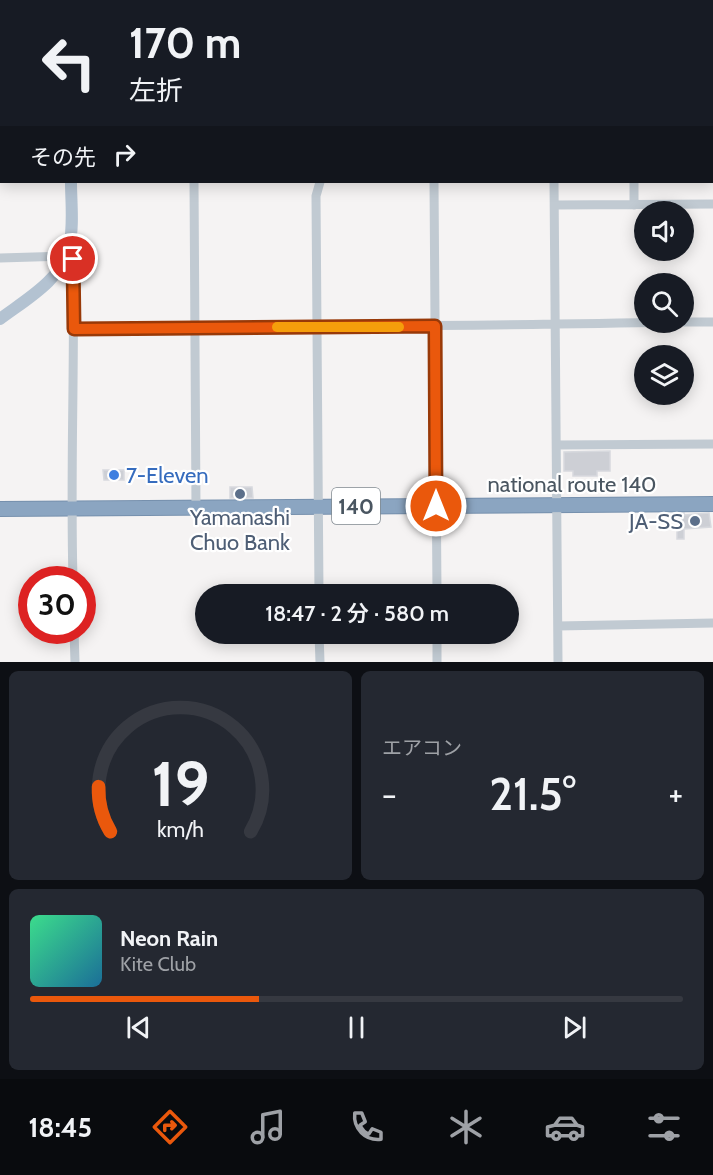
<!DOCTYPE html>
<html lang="ja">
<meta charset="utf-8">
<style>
:root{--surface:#171b24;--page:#242831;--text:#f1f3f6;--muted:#9ea1a6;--line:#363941;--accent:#ea580c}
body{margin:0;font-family:Cabin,"Noto Sans JP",sans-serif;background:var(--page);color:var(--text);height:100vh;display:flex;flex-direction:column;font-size:22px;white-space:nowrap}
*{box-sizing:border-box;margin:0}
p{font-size:20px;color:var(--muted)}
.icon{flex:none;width:33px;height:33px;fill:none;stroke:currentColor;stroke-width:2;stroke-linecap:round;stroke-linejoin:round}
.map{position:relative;height:662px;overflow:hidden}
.sheet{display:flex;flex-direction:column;gap:9px;padding:9px;background:#0d0f14;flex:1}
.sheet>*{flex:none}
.banner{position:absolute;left:0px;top:0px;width:714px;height:183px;box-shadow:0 3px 15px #0003;background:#171b24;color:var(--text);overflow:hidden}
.buttons{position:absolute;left:634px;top:201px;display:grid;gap:12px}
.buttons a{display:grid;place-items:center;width:60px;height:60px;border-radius:50%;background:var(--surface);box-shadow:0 3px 15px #0003;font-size:30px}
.speed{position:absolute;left:18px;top:566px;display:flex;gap:12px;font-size:30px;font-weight:700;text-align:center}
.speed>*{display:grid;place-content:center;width:78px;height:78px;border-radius:50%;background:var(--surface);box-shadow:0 3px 15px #0003;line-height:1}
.speed .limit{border:9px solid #d22;background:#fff;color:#111}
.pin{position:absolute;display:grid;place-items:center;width:51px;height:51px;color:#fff;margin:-26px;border:3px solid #fff;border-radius:50%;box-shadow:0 2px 6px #0007}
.me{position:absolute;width:66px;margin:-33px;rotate:0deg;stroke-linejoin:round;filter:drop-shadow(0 0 4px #0008)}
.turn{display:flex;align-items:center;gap:21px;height:126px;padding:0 30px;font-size:27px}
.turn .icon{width:78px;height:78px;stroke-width:2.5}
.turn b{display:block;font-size:42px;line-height:51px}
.then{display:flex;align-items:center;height:57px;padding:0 30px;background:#0003;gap:12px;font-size:22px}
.big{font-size:45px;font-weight:600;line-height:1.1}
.sheet .tile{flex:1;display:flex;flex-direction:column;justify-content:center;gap:9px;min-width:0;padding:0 21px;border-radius:9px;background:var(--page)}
.sheet .dial{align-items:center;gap:0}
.dial svg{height:156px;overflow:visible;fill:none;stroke:var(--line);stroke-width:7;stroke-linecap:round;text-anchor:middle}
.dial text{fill:var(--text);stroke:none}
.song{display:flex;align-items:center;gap:18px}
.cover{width:72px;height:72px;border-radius:9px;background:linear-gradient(135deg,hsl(150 70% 55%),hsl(200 70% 35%))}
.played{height:6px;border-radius:3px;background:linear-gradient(90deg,var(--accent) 35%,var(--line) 35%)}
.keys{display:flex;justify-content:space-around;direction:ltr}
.heat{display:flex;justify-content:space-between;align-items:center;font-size:33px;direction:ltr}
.sheet .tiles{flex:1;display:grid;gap:9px;grid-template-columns:1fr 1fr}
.tile:last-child{grid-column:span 2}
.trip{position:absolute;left:195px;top:584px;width:324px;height:60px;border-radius:30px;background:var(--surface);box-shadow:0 3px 15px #0003;font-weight:600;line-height:60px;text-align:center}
.menu{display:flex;height:96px;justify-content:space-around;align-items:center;background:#090b0e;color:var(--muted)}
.menu .icon{width:42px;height:42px}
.menu .on{color:var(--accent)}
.menu b{font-size:27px;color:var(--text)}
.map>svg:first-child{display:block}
.building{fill:#cdcfd5;stroke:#d7d9de;stroke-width:1.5}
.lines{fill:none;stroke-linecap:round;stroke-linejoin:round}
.highway-casing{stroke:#7690ad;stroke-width:16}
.minor{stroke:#c1cad2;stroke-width:9}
.major{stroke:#b3c2d1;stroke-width:12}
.highway{stroke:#8ba5c1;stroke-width:14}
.route-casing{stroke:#983908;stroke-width:15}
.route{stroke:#ea580c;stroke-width:10}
.slow{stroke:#f59e0b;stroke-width:10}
.shop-dot{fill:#3f7fe0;stroke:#fff;stroke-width:2}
.service-dot{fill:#5c6f8a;stroke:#fff;stroke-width:2}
.labels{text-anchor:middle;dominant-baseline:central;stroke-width:4.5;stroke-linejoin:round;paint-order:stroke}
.shield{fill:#fff;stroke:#808990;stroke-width:1.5}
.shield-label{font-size:21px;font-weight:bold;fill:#4a5661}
.shop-label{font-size:22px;fill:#366cbe;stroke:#fff;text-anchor:start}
.street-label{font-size:22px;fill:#4a5661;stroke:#fff}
.service-label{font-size:22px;fill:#4e5e75;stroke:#fff}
</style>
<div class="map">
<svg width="713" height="662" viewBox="0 0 713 662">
<rect width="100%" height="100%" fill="#f5f3f3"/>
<path class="building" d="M610,451V471H597V476H573V471H564V452Z
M103,470H124V480H104Z
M230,487H252L253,498H230Z
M684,513V515L709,513L711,527L684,529V539H677V514Z"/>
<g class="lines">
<defs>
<path id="highway" d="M0,509L713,504"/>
</defs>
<use href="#highway" class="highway-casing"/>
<path class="minor" d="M336,0L337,2
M433,0V2
M550,2V0
M0,20H2
M712,159H713
M0,166L2,165
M194,182L196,508
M434,182L437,594
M554,182L558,662
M634,182V205
M555,205L713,204
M0,258L67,256L73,259C75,366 70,472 73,579
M684,322H713
M74,329C273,325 472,327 671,322
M557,445L713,444
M319,594L316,196L320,182
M558,626L713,623
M74,630L75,662
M319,633L320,662
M437,633V662"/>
<path class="major" d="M95,2L96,0
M0,319C25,300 62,280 69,247C74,227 71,202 71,182"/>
<use href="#highway" class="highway"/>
</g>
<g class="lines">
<defs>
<path id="route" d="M73,259L74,329L435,326L436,506"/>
</defs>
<use href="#route" class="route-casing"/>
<use href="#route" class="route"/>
<path class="slow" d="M277,327H399"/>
</g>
<circle class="shop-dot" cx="114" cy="475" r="6"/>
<g class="service-dot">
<circle cx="240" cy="494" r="6"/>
<circle cx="695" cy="521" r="6"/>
</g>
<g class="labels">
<rect class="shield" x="332" y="488" width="48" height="36" rx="4.5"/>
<g class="shield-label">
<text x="356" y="506">140</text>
</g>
<g class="shop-label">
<text x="126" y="475">7-Eleven</text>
</g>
<g class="street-label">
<text x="572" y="484">national route 140</text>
</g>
<g class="service-label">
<text x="240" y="517">Yamanashi<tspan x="240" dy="25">Chuo Bank</tspan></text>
<text x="683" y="521" text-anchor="end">JA-SS</text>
</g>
</g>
</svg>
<div class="buttons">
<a><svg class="icon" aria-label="sound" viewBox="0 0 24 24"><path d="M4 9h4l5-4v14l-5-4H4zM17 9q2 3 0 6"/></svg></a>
<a><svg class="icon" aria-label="search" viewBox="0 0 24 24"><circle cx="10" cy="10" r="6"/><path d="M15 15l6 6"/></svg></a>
<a><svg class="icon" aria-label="layers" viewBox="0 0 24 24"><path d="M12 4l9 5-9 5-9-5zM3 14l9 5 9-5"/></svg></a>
</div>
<div class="speed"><div class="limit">30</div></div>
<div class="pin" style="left:73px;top:259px;background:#d93025"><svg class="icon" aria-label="arrive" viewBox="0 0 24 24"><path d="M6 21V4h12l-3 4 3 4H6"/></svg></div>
<svg class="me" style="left:436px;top:506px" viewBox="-20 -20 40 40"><circle r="17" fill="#ea580c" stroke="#fff" stroke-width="3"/><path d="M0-11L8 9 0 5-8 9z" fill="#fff"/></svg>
<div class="trip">18:47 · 2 分 · 580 m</div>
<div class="banner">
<div class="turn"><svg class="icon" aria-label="left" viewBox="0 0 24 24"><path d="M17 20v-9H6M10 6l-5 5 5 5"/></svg><div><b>170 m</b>左折</div></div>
<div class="then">その先<svg class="icon" aria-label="right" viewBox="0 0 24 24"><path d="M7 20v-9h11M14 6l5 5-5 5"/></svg></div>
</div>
</div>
<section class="sheet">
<div class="tiles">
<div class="tile dial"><svg viewBox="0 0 100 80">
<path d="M14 69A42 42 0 1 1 86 69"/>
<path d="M14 69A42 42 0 0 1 8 46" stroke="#ea580c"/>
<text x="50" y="56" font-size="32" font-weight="700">19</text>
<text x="50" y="72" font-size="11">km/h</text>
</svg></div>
<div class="tile"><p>エアコン</p>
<div class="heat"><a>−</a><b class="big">21.5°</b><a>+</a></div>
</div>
<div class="tile">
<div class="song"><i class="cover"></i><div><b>Neon Rain</b><p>Kite Club</p></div></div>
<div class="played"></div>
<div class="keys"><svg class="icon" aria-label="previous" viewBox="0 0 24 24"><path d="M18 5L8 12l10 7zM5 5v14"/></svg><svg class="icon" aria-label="pause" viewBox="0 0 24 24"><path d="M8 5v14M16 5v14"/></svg><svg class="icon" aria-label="next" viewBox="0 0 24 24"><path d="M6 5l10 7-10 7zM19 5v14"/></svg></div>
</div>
</div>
</section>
<nav class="menu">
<b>18:45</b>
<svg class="icon on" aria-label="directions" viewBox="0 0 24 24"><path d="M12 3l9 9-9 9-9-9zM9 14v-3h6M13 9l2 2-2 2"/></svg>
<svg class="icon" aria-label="music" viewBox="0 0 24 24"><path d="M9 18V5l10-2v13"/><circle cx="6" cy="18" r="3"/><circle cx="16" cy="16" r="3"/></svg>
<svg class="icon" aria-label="phone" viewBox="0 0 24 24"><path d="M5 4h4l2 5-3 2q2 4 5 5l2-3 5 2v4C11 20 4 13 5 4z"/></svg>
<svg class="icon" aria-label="climate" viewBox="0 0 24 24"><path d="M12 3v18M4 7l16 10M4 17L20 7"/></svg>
<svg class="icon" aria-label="car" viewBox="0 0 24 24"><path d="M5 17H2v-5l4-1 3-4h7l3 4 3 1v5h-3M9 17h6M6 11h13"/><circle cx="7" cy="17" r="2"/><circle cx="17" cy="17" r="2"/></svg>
<svg class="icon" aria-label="filters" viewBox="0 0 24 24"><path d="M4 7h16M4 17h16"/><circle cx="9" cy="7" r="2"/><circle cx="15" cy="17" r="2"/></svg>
</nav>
